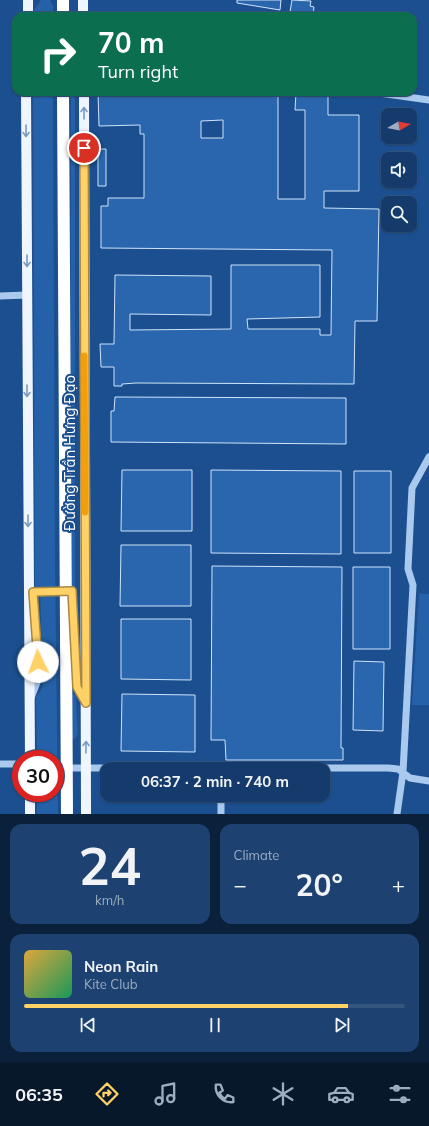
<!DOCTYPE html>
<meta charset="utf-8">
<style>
:root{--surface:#143b6b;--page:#1d4271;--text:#f1f3f6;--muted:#9dadc1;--line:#33557e;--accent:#ffd166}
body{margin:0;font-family:Mulish,sans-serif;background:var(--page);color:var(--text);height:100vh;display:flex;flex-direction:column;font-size:15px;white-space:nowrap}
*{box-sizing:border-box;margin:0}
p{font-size:13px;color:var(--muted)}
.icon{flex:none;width:22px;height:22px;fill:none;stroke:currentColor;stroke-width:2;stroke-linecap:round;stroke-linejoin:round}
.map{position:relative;height:814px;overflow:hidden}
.drawer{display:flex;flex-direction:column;gap:10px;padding:10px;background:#0b203b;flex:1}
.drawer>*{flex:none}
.guide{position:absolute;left:12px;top:12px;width:405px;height:84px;border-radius:12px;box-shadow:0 1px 3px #0004,0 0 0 1px var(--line);background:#0b6e4f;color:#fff;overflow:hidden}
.needle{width:26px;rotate:80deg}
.buttons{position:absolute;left:381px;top:108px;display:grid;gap:8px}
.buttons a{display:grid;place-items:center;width:36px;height:36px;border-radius:8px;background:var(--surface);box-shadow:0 1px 3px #0004,0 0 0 1px var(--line);font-size:20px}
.speed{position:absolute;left:12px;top:750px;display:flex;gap:8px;font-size:20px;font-weight:700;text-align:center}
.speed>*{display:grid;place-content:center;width:52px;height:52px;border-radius:50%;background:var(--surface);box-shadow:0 1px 3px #0004,0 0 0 1px var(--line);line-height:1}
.speed .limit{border:6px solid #d22;background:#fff;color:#111}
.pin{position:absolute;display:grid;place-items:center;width:34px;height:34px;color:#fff;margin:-17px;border:2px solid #fff;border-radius:50%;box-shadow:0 1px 4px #0007}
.me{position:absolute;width:44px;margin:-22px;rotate:357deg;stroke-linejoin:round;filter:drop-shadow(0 0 3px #0008)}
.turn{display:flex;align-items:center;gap:14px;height:84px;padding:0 20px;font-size:18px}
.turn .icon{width:52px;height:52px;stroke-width:2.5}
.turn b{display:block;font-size:28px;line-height:34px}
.big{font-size:30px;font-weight:700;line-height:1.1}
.drawer .widget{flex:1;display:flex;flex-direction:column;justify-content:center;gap:6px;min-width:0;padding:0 14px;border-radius:12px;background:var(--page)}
.drawer .dial{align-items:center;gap:0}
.dial b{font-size:52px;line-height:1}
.song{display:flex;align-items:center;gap:12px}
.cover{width:48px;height:48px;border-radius:6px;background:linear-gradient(135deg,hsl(40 70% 55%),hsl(150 70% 35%))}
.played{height:4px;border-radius:2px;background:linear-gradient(90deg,var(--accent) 85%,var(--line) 85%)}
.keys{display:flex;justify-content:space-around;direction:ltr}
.heat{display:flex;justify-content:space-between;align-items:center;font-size:22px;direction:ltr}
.drawer .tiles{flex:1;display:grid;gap:10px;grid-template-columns:1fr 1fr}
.widget:last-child{grid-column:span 2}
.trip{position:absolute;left:100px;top:762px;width:230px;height:40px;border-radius:12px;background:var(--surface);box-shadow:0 1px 3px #0004,0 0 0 1px var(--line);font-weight:700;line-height:40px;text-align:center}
.tab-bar{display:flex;height:64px;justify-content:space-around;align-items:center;background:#08182b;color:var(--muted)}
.tab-bar .icon{width:28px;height:28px}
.tab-bar .active{color:var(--accent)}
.tab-bar b{font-size:18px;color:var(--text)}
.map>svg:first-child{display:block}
.green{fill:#2461a8}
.building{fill:#2a66ad;stroke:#cfe3fa;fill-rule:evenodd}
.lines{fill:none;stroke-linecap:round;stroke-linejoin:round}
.minor{stroke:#a9c9ee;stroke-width:7}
.major{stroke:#f0f6ff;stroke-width:10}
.highway{stroke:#fff;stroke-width:12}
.minor-bridge{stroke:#a9c9ee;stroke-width:7}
.oneway{stroke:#7b9ac1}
.route-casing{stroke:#a68842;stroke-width:10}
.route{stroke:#ffd166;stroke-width:7}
.slow{stroke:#f59e0b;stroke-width:7}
.labels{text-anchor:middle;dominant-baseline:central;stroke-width:4;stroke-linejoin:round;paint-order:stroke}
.street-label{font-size:15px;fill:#fff;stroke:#1b4f8f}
</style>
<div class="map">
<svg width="429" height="814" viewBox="0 0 429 814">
<rect width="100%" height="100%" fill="#1b4f8f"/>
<path class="green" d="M41,0H50L53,6V16H34V10Z
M33,92H53L55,557L58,814H37V793H55V759H37L36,697L43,687L40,587H35Z
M71,92H75V587H70Z
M419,593L429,594V705H412Z
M76,694L78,734L75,739H72V695Z"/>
<path class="building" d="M237,0H281L280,10L237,3Z
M292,0L311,1L310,6L314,7L313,16L290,12Z
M98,92H278V199H305V110H295L296,92H328V115H359V191H324V208L379,209L377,321H355L354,384L136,383L122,384V386H114V367H101L100,344H114L115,275L211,276V315L130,314V330L231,329V265H320V317L247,319L248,329H320V335H331L332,250L101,248V206H108V198H144V134H140V125L99,126ZM223,120V138H201V121Z
M98,149H106V186H98Z
M115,397L346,398V444L111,442V411H114Z
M122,470H192V531H121Z
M211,470L341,471V554L211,553Z
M354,471H391V553H354Z
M121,545H191V606H120Z
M212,566L342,567L341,748H343V760H226L225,740H211Z
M353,567H390V649H353Z
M121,619H191V680L121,679Z
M354,661L384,662L383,731L353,730Z
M122,694L195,695V752L121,751Z"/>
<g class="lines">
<path class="minor" d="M372,92L429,100
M0,296L27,295
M67,592L72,591L77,687L86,702
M31,698L38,680L33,592H54
M0,764H21
M66,768H388L398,769L410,778L429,781
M221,795V814
M397,814L403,772L413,585L408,569L412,488L429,457"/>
<path class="major" d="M83,0V16
M28,16V0
M26,92L30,759
M84,92L86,814
M30,793V814"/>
<path class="highway" d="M63,0V16
M63,92L67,814"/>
<path class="minor-bridge" d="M54,592H67"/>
</g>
<defs><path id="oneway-shaft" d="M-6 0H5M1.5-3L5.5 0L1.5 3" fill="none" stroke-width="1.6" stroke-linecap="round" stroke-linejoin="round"/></defs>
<g class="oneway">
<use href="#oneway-shaft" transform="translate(84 113) rotate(-90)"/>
<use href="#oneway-shaft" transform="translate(26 131) rotate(90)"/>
<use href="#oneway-shaft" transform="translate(27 261) rotate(90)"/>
<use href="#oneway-shaft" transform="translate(27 391) rotate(90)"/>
<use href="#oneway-shaft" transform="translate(28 521) rotate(90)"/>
<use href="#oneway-shaft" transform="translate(86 747) rotate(-89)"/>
</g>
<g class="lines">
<defs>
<path id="route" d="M38,662L33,592L72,591L77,687L86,703L84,148"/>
</defs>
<use href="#route" class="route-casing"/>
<use href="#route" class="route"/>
<path class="slow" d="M84,356L85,512"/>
</g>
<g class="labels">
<g class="street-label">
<text transform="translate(69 453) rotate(-90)">Đường Trần Hưng Đạo</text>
</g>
</g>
</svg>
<div class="buttons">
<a><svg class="needle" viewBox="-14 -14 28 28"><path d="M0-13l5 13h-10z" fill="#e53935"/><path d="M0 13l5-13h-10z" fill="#9dadc1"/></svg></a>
<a><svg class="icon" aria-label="sound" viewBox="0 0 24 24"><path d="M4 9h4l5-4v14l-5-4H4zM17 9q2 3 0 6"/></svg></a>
<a><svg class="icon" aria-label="search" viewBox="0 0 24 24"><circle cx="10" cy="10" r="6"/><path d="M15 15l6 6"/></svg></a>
</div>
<div class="speed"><div class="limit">30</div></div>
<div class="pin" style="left:84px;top:148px;background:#d93025"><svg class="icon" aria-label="arrive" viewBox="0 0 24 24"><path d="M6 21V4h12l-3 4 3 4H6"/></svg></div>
<svg class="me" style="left:38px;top:662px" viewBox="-20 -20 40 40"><circle r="19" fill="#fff"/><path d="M0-13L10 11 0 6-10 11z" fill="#ffd166"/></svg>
<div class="trip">06:37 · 2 min · 740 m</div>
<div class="guide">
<div class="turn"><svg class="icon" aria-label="right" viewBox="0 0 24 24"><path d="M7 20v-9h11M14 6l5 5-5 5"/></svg><div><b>70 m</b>Turn right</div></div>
</div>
</div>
<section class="drawer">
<div class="tiles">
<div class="widget dial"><b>24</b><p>km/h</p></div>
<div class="widget"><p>Climate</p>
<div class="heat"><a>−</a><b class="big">20°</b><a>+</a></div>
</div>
<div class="widget">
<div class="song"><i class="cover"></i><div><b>Neon Rain</b><p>Kite Club</p></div></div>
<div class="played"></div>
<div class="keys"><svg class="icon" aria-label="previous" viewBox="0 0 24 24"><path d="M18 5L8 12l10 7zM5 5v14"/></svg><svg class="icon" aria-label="pause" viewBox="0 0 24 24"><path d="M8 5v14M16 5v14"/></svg><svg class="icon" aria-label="next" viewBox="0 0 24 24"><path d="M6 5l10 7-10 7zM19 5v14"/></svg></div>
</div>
</div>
</section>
<nav class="tab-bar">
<b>06:35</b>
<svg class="icon active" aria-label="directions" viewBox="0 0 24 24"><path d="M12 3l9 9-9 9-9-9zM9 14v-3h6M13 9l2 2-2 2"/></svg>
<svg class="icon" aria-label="music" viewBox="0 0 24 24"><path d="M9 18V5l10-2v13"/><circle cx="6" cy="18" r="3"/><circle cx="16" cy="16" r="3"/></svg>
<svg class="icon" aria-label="phone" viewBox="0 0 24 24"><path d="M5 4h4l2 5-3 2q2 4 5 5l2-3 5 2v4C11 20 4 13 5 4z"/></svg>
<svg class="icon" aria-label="climate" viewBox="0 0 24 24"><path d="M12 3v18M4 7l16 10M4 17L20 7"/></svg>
<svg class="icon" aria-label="car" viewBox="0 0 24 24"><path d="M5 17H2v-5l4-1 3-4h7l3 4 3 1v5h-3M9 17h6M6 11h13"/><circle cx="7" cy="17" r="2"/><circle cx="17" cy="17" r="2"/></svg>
<svg class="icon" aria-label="filters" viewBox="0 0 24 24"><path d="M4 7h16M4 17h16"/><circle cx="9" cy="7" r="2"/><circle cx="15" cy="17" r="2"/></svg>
</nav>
